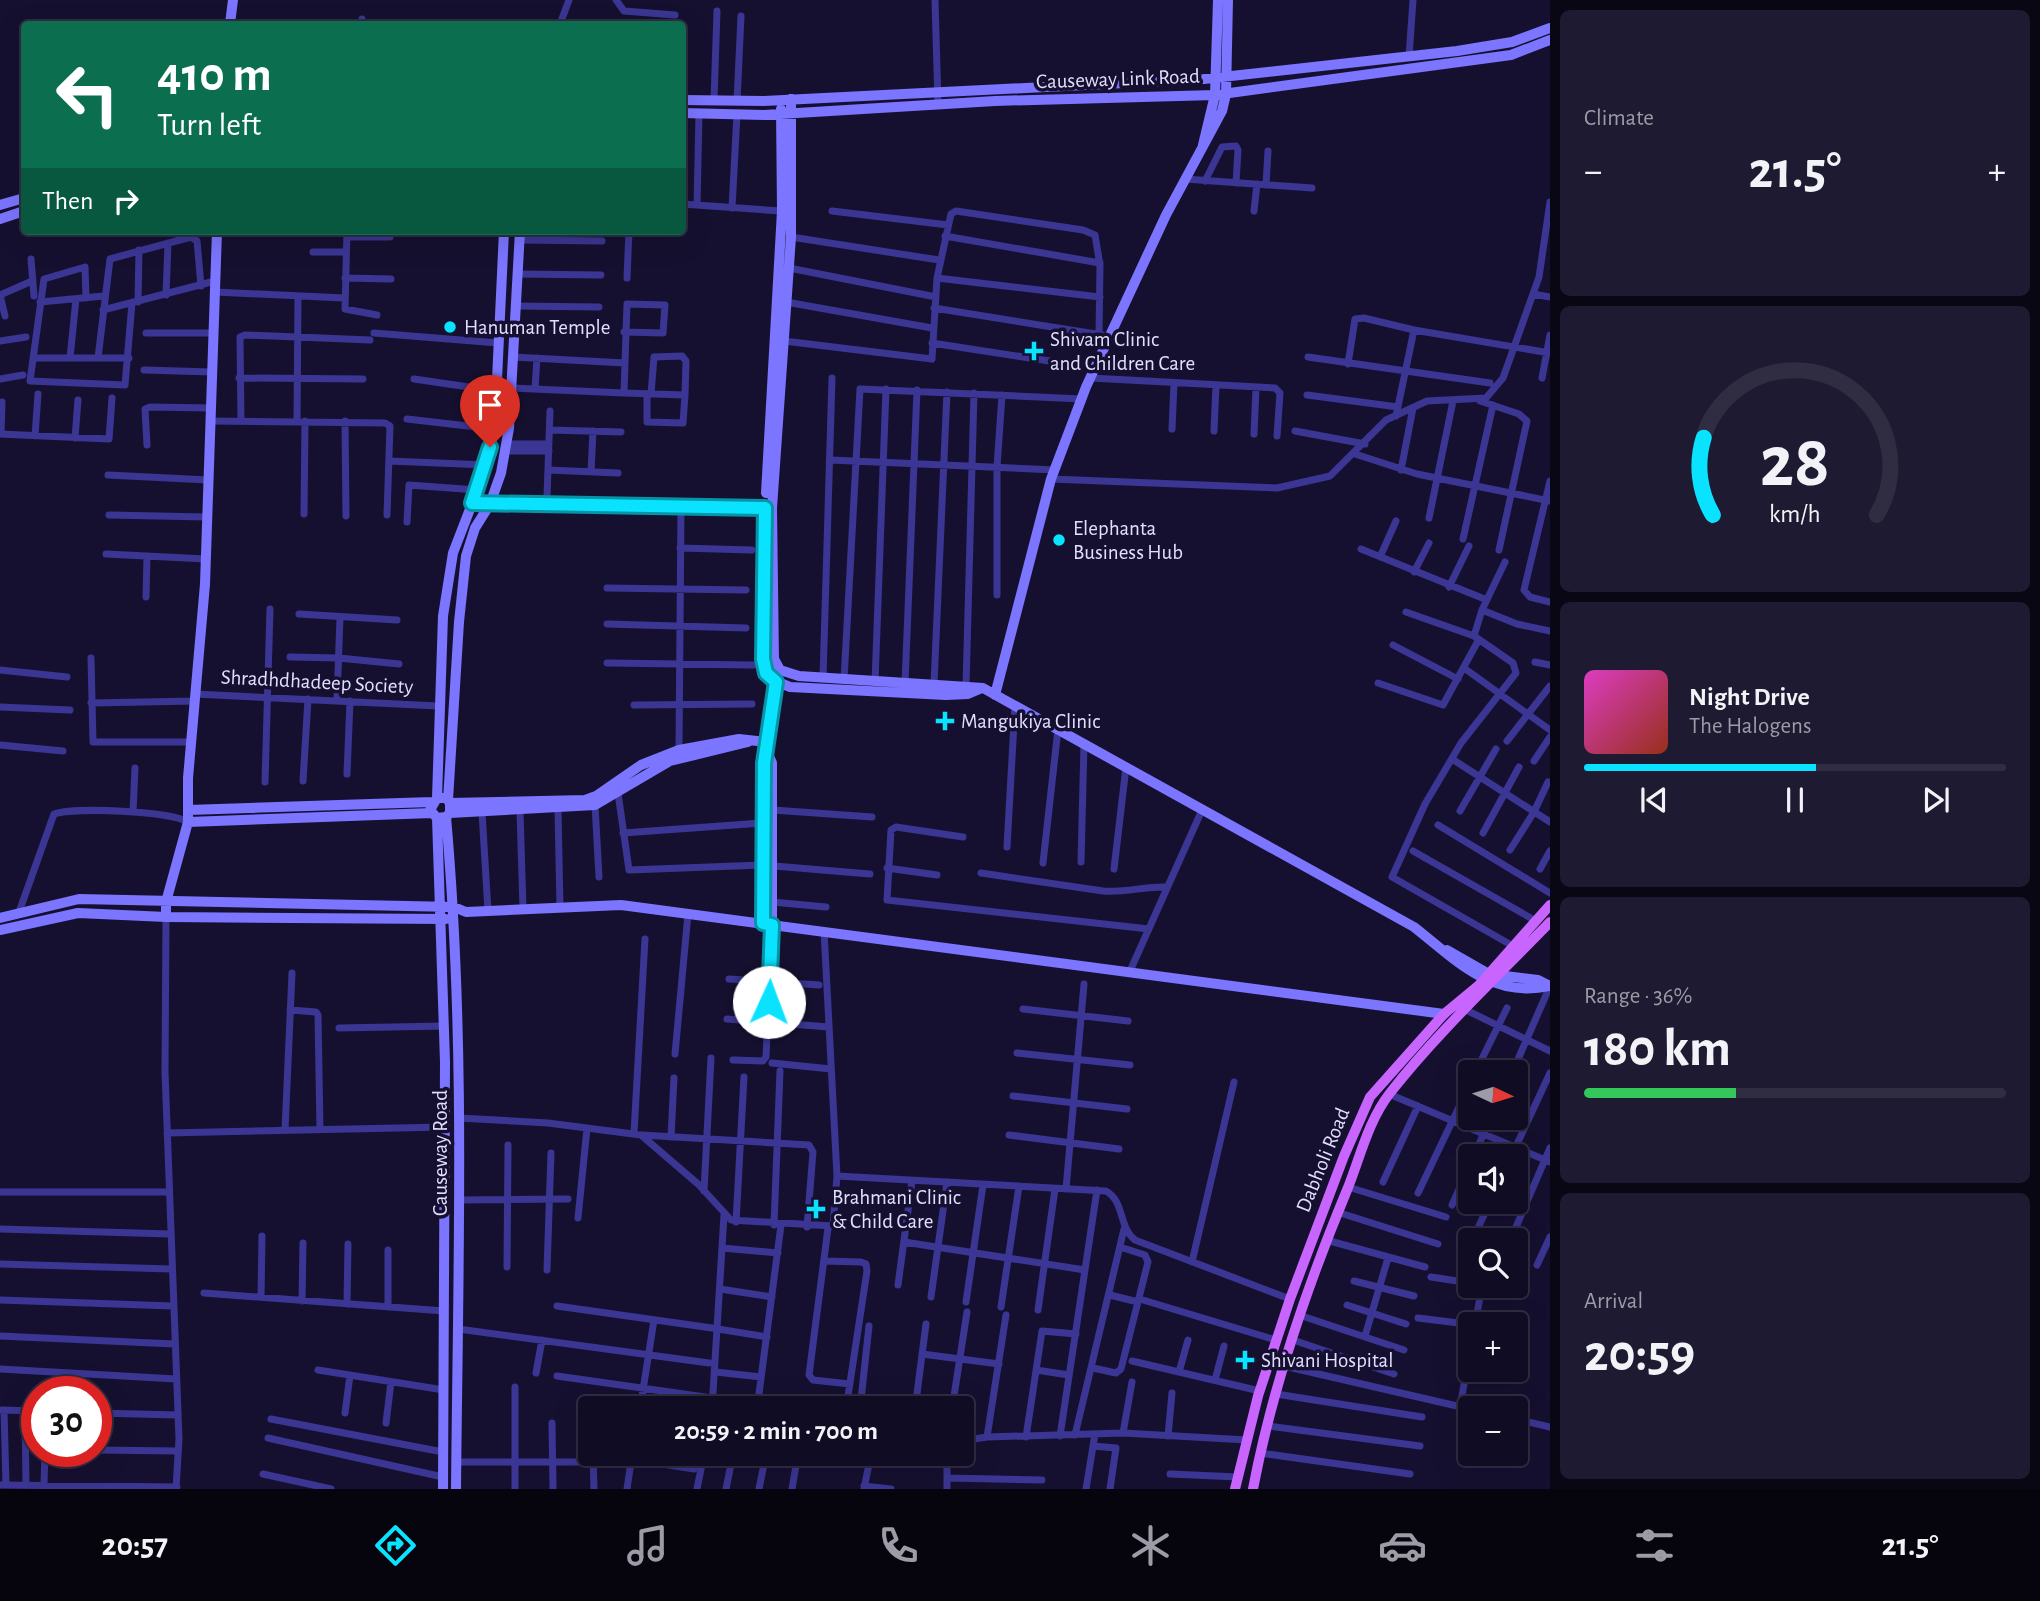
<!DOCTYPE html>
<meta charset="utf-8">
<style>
:root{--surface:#100c24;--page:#1e1a31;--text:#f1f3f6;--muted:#9c9ba6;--line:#302c41;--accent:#0ae3ff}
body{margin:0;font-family:"Alegreya Sans",sans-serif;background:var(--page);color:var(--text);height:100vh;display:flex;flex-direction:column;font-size:26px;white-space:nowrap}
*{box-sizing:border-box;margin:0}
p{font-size:23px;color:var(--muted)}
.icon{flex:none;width:38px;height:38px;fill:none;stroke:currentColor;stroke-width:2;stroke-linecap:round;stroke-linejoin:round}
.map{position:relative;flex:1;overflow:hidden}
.panel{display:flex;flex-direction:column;gap:10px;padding:10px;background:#090714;width:490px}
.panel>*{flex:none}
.hud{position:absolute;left:21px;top:21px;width:665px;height:214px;border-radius:7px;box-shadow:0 7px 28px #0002,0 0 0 2px var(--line);background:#0b6e4f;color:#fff;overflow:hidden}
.needle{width:46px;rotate:94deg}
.tools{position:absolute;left:1458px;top:1060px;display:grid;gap:14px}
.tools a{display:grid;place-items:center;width:70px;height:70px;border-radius:7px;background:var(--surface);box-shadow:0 7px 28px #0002,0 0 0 2px var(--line);font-size:35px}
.speed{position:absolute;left:21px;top:1376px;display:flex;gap:14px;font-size:35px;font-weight:700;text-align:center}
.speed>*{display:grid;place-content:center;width:91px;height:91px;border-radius:50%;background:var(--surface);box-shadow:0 7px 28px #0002,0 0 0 2px var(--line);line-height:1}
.speed .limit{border:10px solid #d22;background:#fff;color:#111}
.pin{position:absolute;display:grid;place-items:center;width:60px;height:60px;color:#fff;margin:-72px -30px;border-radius:50% 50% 50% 0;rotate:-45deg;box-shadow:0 0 7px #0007}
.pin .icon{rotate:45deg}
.me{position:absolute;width:77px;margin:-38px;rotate:2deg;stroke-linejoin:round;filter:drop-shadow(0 0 5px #0008)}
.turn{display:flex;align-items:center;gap:24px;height:147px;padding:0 21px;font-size:32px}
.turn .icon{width:91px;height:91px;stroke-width:2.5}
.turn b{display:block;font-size:49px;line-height:60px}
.then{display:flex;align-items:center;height:66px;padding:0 21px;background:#0003;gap:14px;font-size:26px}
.big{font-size:52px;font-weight:700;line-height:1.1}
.panel .widget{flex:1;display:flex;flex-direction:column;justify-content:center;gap:10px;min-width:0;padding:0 24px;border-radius:10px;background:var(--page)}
.panel .dial{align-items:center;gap:0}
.dial svg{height:182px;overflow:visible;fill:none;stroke:var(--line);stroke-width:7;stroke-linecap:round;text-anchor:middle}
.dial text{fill:var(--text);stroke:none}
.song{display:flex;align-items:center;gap:21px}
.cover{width:84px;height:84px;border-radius:10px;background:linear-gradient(135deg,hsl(310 70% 55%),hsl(10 70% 35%))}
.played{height:7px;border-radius:4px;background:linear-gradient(90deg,var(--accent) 55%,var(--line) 55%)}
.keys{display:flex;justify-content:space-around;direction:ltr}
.heat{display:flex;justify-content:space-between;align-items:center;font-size:38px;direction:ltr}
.charge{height:10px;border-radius:5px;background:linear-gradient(90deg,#34c759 36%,var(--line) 0)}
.trip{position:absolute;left:578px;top:1396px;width:396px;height:70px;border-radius:7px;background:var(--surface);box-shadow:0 7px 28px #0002,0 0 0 2px var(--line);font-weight:700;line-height:70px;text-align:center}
.tab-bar{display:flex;height:112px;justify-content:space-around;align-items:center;background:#06050e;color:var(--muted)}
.tab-bar .icon{width:49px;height:49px}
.tab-bar .current{color:var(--accent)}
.tab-bar b{font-size:32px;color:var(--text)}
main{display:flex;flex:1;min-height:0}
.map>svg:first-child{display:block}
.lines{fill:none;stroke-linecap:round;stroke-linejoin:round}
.street{stroke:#3b3693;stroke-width:7}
.secondary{stroke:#7b75ff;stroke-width:10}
.primary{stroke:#c865ff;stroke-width:10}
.route-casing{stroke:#0694a6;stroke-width:18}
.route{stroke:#0ae3ff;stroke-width:12}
.poi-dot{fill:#0ae3ff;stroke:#161030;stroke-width:2.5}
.labels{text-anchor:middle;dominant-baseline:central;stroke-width:7;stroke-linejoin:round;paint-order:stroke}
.street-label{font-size:21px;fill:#e2deff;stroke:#161030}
.poi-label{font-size:21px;fill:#e2deff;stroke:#161030;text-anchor:start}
</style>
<main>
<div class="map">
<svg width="1550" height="1489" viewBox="0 0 1550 1489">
<rect width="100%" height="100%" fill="#161030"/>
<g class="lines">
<path class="street" d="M616,0L624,11L675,15
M935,0L938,104
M362,19V24
M560,24L569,0
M1409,57L1413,0
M714,100L717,11
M737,101L741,16
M1185,179L1312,188
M1205,181L1222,147L1236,146L1238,150L1236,183
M1266,185L1268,151
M682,204L781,211
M697,204L699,114
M732,208L737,114
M832,211L948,225
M1254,211L1257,184
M347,231L345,309L377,315
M945,236L1100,263
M347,237H390
M791,237L939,260
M519,240L602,241
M313,252H346
M31,259L34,296
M789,268L936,297
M517,274L601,275
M345,278L391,279
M627,278L629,231
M937,278L1100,297
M215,292L344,298
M1533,294L1550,297
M0,295L32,281
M0,295L5,316
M166,295L168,243
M86,298L85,267L44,279L30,381L125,385L132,303
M40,302L104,296
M138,302L139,250
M786,302L932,328
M515,306L599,307
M934,308L1102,335
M103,310L215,281
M624,332L663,333L665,305L627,304L625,363
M146,333H213
M374,333L498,343
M0,341L26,337
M784,341L932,359L937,278L951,214L956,211L1083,230L1095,235L1100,265L1099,335
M932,343L1095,368
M1308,357L1490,383
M33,358H129
M70,358L76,299
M98,358L110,259L191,237L197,241L201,286
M1348,364L1355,319L1364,318L1414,330
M144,370L212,372
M239,378L363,379
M1091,378L1275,388L1280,393L1277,436
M1542,378L1550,335
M0,379L23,375
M414,379L496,391
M511,388L624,393L625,363L513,357
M535,389L537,358
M624,393L685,395L683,423L647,422V394
M651,394L654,357L682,356L686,361L685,395
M1307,395L1398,407
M1480,401L1519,414L1527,421L1499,550
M1396,416L1414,330L1550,353
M407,419L494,429
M210,421L385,423L390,426L387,515
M241,421L240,337L245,335L370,340
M297,421L298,296
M345,421L346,516
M1172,429L1174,383
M550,430L621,432
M1214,431L1216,385
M1295,431L1365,444
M0,434L109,439L112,398
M1,434L2,402
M1254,434L1256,388
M35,436L38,394
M75,438L78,400
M506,444H549
M147,445L145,409L150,407L211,408
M505,451H549
M1355,454L1417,474L1550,501
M830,460L1055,470
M389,461L487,465
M548,470L618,473
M1401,470L1413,408
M591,472L593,431
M108,475L208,480
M1051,479L1277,488L1330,476L1386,420L1427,401L1486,398L1503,378L1539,277L1550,202
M1550,481L1524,590L1530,597L1550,602
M547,497L550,411
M304,514L305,421
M109,515L207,517
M1429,518L1453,401
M407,522L409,485L477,490
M1463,539L1493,405
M680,548L752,550
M1361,549L1487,600
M106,554L206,559
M1380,557L1396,521
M1505,562L1482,610L1474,636L1513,663L1516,673L1461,743L1425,804L1392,877L1513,946
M1414,572L1429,543
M1449,587L1469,546
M607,588L746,590
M997,595V467L1002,395
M146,597L147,556
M1482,610L1517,624L1550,631
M1406,612L1474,636
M299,614L397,620
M607,624L746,628
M1393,645L1458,679
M290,657L339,658L399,664
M91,658L93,742H191
M1535,662L1550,665
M607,663L753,665
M1464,668L1550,730
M0,670L67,677
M823,678L832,378
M844,680L860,389L1082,399
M875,682L886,389
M905,683L917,390
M1378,683L1443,705L1478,641
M934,684L947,392
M966,686L974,393
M195,694L438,706
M337,701L340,617
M91,703L195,701
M634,705L752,704
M0,707L70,710
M1507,741L1550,686
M0,745L63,751
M679,750L681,507
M1452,759L1550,822
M1534,761L1550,737
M347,774L350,701
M303,781L308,699
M265,782L270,609
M618,793L629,870L762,865L870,874
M595,805L599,877
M558,810L560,907
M773,810L872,817
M520,811L523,909
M1460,811L1496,749
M133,812L135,768
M482,812L488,911
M1438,825L1550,893
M623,833L762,823
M1483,833L1519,767
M963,837L896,827L891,830L887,900L1149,929
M1007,847L1015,705
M1510,850L1534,812L1548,782
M1413,851L1536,921
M1081,862L1084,744
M1043,863L1058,729
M887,868L937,875
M1114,869L1126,767
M1540,869L1550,851
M981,873L1103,891C1125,893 1145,886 1167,887
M772,902L826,907
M19,912L54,814C75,807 170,811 188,822
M166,917L165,1072L179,1439L176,1489
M1130,971L1202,810
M729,979L819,985
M1023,1009L1128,1021
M290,1010L316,1012L318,1015L320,1129
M1466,1010L1550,1051
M727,1019L829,1027
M339,1028L444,1026
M1017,1053L1130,1065
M675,1054L688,914
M733,1060L763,1061L766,1057L772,925
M772,1063L831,1069
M1475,1073L1507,1008
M1512,1073L1550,986
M1389,1094L1550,1162
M1013,1096L1127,1109
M459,1118L548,1123L641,1135L698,1184L731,1220L833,1226L837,1176L824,931
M285,1130L292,973
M167,1133L445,1127
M634,1133L645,939
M642,1135L809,1145L813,1152L807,1227
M1009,1135L1119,1149
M671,1137L674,1078
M1473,1157L1491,1118
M1511,1157L1550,1073
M837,1176L1106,1191C1125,1202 1118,1226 1135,1240L1290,1299
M1383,1182L1418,1106
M1348,1187L1446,1217
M1066,1189L1084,984
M704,1191L711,1058
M0,1192H169
M1418,1193L1470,1084
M459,1200L568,1199
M1452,1205L1470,1165
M1337,1212L1438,1244
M578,1218L587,1128
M736,1222L744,1077
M774,1225L780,1071
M828,1228L809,1375L813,1380L850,1384
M0,1229L170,1234
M1326,1240L1425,1267
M1472,1241L1490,1202
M1510,1241L1550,1148
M904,1242L1085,1270
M722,1248L778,1253
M1464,1257L1470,1245
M824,1261L861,1262L866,1264L867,1271L846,1409
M1192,1262L1234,1082
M0,1264L171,1269
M1537,1265L1550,1237
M507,1267L508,1145
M547,1270L551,1153
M1431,1277L1470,1283
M1354,1281L1414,1296
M898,1285L912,1181
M1492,1286L1520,1290
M720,1289L772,1297
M204,1293L444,1311
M1110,1295L1138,1302
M261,1297L262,1236
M931,1297L947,1182
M0,1300L173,1306
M1143,1300L1276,1340
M302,1301L303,1243
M966,1302L983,1185
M347,1304L348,1244
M1347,1305L1406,1324
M557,1306L712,1328
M388,1307V1250
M1001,1307L1019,1186
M1038,1310L1055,1189
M1302,1316L1404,1350
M1418,1318L1475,1325L1482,1286
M458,1329L709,1363
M718,1329L767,1337
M1516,1330L1521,1331
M0,1336L174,1344
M1365,1336L1388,1258
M1293,1340L1394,1374
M922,1354L999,1364
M1132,1361L1260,1391
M1284,1366L1470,1409
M1093,1368L1116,1373L1121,1369L1148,1262L1145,1255L1120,1247
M1516,1368H1517
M0,1369L176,1379
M318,1370L444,1390
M1036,1370L1069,1375
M716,1372L761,1377
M1179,1372L1188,1340
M536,1373L542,1340
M557,1376L705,1397
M1215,1380L1224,1346
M1276,1394L1422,1417
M713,1404L735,1409
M1460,1407L1470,1351
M640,1409L654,1320
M712,1409L724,1215
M757,1409L781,1225
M860,1409L869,1326
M915,1409L926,1324
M952,1409L967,1312
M0,1410L37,1411
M4,1410L6,1485
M25,1411L26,1485
M96,1413L178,1415
M345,1413L350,1375
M586,1415L590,1416
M271,1419L443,1452
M1516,1419L1550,1427
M386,1423L391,1382
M552,1423L553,1489
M1268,1426L1420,1446
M1123,1433L1132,1382
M1075,1435L1124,1229
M1060,1436L1097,1190
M1168,1436L1172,1393
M987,1437L1006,1315
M1026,1437L1042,1331L1076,1334
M268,1438L443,1477
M961,1441L987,1437L1123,1433L1247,1440
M1093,1446L1116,1448L1110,1489
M96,1450L178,1451
M1260,1453L1410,1474
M593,1454L594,1489
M632,1459L694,1469
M456,1462H593
M263,1474L331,1489
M1170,1474L1238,1477
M947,1478L1042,1480
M0,1485L177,1487
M44,1485L45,1451
M864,1486L891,1489
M515,1489V1387
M627,1489L632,1455
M697,1489L704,1454
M726,1489L733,1454
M759,1489L766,1454
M792,1489L798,1454
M864,1489L871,1454
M947,1489V1454
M1086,1489L1095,1434"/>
<path class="secondary" d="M230,24L233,0
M791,99V237L772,508L774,659L780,670L799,676L983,688L1414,927C1455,959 1490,999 1550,986
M682,100L764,101L1204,79L1457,51L1512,42L1550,28
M682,113L764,115L995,101L1215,95L1511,55L1550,40
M1203,145L1215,95L1218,0
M0,205L24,198
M0,219L24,211
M766,493L782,211L781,109
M472,503L771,508
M765,511L763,659C767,676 774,681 790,687L946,695L968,694L982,688
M995,695L1051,479L1086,387L1166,215L1222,111L1226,94L1228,0
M768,754L772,763V925
M437,798H446L450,803V813L446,817L437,818L430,810L437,798L443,616L453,553L487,465L495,422L504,231
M448,800L459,622L466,556L475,528L490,504L501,473L509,428L520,231
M450,803L585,800L596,796L641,765L679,750L739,739L767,742
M188,810L432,802
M450,813L595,805L670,761L748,742
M446,817C466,1041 458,1265 456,1489
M437,818L445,1062L443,1489
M188,822L432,813
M166,917V902L188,822V778L205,584L217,231
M0,918L79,899L454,907L466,912L621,905L1444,1014
M763,923L764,763L778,678
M0,930L78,913L166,917L446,919
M1447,950L1489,974L1538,980L1550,986"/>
<path class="primary" d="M1235,1489L1258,1396L1290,1299L1344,1156L1370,1097L1444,1014L1479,985L1550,905
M1253,1489C1272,1389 1308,1284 1347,1190C1360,1158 1368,1121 1390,1093C1436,1034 1498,976 1550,922"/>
</g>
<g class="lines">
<defs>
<path id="route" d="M490,447L472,503L765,508L763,659L766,673L776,682L764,763L763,923L772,925L769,1002"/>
</defs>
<use href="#route" class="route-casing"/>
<use href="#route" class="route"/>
</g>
<g class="poi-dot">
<circle cx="450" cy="327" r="7"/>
<path d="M1030.5 340.5h7v7h7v7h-7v7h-7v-7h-7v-7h7z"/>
<circle cx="1059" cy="540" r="7"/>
<path d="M941.5 710.5h7v7h7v7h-7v7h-7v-7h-7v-7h7z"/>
<path d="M812.5 1198.5h7v7h7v7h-7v7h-7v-7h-7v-7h7z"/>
<path d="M1241.5 1349.5h7v7h7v7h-7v7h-7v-7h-7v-7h7z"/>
</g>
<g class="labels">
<g class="street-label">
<text transform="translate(1118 79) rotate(-2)">Causeway Link Road</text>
<text transform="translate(317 682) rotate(3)">Shradhdhadeep Society</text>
<text transform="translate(440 1153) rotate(-90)">Causeway Road</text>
<text transform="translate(1323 1160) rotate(-68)">Dabholi Road</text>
</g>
<g class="poi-label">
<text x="464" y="327">Hanuman Temple</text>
<text x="1050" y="339">Shivam Clinic<tspan x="1050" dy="24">and Children Care</tspan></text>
<text x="1073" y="528">Elephanta<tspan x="1073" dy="24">Business Hub</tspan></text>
<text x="961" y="721">Mangukiya Clinic</text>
<text x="832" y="1197">Brahmani Clinic<tspan x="832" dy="24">&amp; Child Care</tspan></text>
<text x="1261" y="1360">Shivani Hospital</text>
</g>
</g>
</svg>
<div class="tools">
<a><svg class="needle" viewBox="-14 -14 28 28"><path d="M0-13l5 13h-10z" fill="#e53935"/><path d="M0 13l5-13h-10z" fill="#9c9ba6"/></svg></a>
<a><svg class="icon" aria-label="sound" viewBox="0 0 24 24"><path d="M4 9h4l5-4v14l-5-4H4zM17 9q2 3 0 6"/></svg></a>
<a><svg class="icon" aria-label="search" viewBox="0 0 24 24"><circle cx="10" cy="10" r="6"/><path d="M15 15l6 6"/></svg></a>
<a>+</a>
<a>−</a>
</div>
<div class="speed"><div class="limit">30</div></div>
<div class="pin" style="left:490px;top:447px;background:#d93025"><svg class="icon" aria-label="arrive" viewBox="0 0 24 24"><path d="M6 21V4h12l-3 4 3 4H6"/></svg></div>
<svg class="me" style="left:769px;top:1002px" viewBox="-20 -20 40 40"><circle r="19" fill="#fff"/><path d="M0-13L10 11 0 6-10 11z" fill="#0ae3ff"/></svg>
<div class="trip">20:59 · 2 min · 700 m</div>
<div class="hud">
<div class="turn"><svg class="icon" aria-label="left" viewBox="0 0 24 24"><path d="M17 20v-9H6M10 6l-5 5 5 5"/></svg><div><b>410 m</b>Turn left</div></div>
<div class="then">Then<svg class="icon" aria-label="right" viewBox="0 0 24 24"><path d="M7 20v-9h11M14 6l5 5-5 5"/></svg></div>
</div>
</div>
<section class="panel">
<div class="widget"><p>Climate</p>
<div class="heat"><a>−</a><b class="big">21.5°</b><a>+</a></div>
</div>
<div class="widget dial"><svg viewBox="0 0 100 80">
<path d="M14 69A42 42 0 1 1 86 69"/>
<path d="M14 69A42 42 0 0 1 10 35" stroke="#0ae3ff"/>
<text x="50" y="56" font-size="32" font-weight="700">28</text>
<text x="50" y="72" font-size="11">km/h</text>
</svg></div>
<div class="widget">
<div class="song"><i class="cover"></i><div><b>Night Drive</b><p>The Halogens</p></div></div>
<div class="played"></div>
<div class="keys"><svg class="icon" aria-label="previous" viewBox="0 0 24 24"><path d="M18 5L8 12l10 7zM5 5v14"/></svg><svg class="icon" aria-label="pause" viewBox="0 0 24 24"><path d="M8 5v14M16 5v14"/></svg><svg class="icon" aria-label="next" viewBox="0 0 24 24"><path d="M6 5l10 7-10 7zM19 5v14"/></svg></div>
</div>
<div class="widget"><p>Range · 36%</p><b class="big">180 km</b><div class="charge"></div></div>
<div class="widget"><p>Arrival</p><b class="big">20:59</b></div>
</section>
</main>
<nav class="tab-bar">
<b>20:57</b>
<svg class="icon current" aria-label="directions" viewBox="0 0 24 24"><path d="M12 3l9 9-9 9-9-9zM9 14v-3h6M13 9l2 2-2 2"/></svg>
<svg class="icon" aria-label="music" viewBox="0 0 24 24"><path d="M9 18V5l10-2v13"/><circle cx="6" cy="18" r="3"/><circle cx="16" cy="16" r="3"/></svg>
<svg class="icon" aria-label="phone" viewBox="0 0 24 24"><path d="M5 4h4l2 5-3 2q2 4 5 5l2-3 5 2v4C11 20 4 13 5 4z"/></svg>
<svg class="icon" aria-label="climate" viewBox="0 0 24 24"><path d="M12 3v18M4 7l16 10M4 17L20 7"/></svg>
<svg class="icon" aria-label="car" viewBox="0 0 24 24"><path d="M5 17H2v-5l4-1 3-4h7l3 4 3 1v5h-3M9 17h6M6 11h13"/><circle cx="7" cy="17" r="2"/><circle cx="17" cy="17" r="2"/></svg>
<svg class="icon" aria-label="filters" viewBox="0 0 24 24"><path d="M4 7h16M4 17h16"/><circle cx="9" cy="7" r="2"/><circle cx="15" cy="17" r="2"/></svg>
<b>21.5°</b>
</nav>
